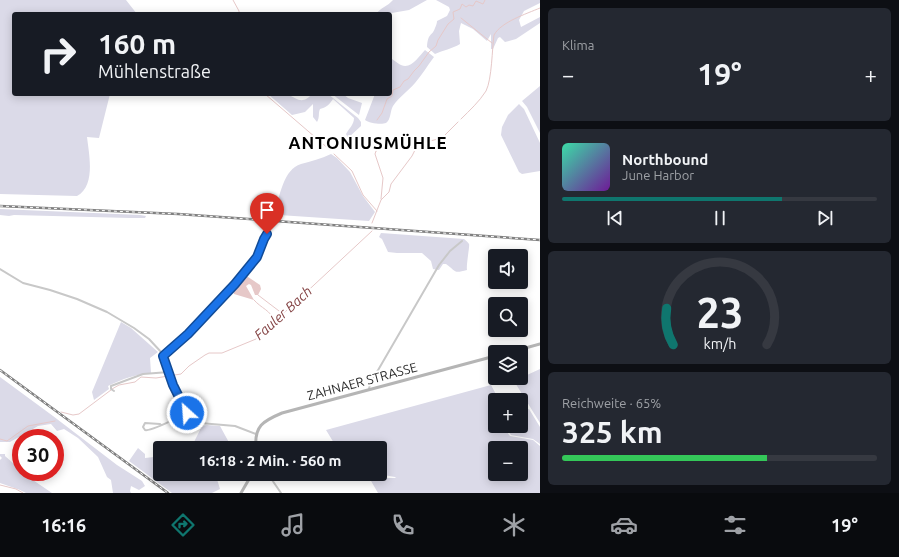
<!DOCTYPE html>
<html lang="de">
<meta charset="utf-8">
<style>
:root{--surface:#171b24;--page:#242831;--text:#f1f3f6;--muted:#9ea1a6;--line:#363941;--accent:#0f766e}
body{margin:0;font-family:Ubuntu,sans-serif;background:var(--page);color:var(--text);height:100vh;display:flex;flex-direction:column;font-size:15px;white-space:nowrap}
*{box-sizing:border-box;margin:0}
p{font-size:13px;color:var(--muted)}
.icon{flex:none;width:22px;height:22px;fill:none;stroke:currentColor;stroke-width:2;stroke-linecap:round;stroke-linejoin:round}
.map{position:relative;flex:1;overflow:hidden}
.sheet{display:flex;flex-direction:column;gap:8px;padding:8px;background:#0d0f14;width:359px}
.sheet>*{flex:none}
.top-card{position:absolute;left:12px;top:12px;width:380px;height:84px;border-radius:4px;box-shadow:0 2px 10px #0003;background:#171b24;color:var(--text);overflow:hidden}
.fabs{position:absolute;left:488px;top:249px;display:grid;gap:8px}
.fabs a{display:grid;place-items:center;width:40px;height:40px;border-radius:4px;background:var(--surface);box-shadow:0 2px 10px #0003;font-size:20px}
.speed{position:absolute;left:12px;top:429px;display:flex;gap:8px;font-size:20px;font-weight:700;text-align:center}
.speed>*{display:grid;place-content:center;width:52px;height:52px;border-radius:50%;background:var(--surface);box-shadow:0 2px 10px #0003;line-height:1}
.speed .limit{border:6px solid #d22;background:#fff;color:#111}
.pin{position:absolute;display:grid;place-items:center;width:34px;height:34px;color:#fff;margin:-41px -17px;border-radius:50% 50% 50% 0;rotate:-45deg;box-shadow:0 0 4px #0007}
.pin .icon{rotate:45deg}
.me{position:absolute;width:44px;margin:-22px;rotate:334deg;stroke-linejoin:round;filter:drop-shadow(0 0 3px #0008)}
.turn{display:flex;align-items:center;gap:14px;height:84px;padding:0 20px;font-size:18px}
.turn .icon{width:52px;height:52px;stroke-width:2.5}
.turn b{display:block;font-size:28px;line-height:34px}
.big{font-size:30px;font-weight:700;line-height:1.1}
.sheet .widget{flex:1;display:flex;flex-direction:column;justify-content:center;gap:6px;min-width:0;padding:0 14px;border-radius:6px;background:var(--page)}
.sheet .dial{align-items:center;gap:0}
.dial svg{height:104px;overflow:visible;fill:none;stroke:var(--line);stroke-width:7;stroke-linecap:round;text-anchor:middle}
.dial text{fill:var(--text);stroke:none}
.song{display:flex;align-items:center;gap:12px}
.cover{width:48px;height:48px;border-radius:6px;background:linear-gradient(135deg,hsl(160 70% 55%),hsl(280 70% 35%))}
.played{height:4px;border-radius:2px;background:linear-gradient(90deg,var(--accent) 70%,var(--line) 70%)}
.keys{display:flex;justify-content:space-around;direction:ltr}
.heat{display:flex;justify-content:space-between;align-items:center;font-size:22px;direction:ltr}
.charge{height:6px;border-radius:3px;background:linear-gradient(90deg,#34c759 65%,var(--line) 0)}
.trip{position:absolute;left:153px;top:441px;width:234px;height:40px;border-radius:4px;background:var(--surface);box-shadow:0 2px 10px #0003;font-weight:700;line-height:40px;text-align:center}
.menu{display:flex;height:64px;justify-content:space-around;align-items:center;background:#090b0e;color:var(--muted)}
.menu .icon{width:28px;height:28px}
.menu .current{color:var(--accent)}
.menu b{font-size:18px;color:var(--text)}
main{display:flex;flex:1;min-height:0}
.map>svg:first-child{display:block}
.green{fill:#dbdae8;fill-rule:evenodd}
.water{fill:#e6c8c8}
.lines{fill:none;stroke-linecap:round;stroke-linejoin:round}
.stream{stroke:#e6c8c8;stroke-width:1}
.street{stroke:#c8c8c8;stroke-width:2}
.secondary{stroke:#b5b5b5;stroke-width:3}
.rail-casing{stroke:#808080;stroke-width:2.5}
.rail{stroke:#fff;stroke-width:1;stroke-dasharray:3;stroke-linecap:butt}
.route-casing{stroke:#114b97;stroke-width:10}
.route{stroke:#1a73e8;stroke-width:7}
.labels{text-anchor:middle;dominant-baseline:central;stroke-width:4;stroke-linejoin:round;paint-order:stroke}
.street-label{font-size:13px;fill:#2b2b2b;stroke:#fff}
.water-label{font-size:14px;font-style:italic;fill:#844344;stroke:#fff}
.district-label{font-size:17px;font-weight:bold;letter-spacing:1px;fill:#000;stroke:#fff}
</style>
<main>
<div class="map">
<svg width="540" height="493" viewBox="0 0 540 493">
<rect width="100%" height="100%" fill="#fff"/>
<path class="green" d="M0,0H126L137,14H14V94H110L99,138L87,137C89,154 96,186 77,196L0,194Z
M393,0H427L409,10L386,14H376C380,8 388,6 393,0Z
M436,0H540V3L524,11L519,20L521,27L540,17V23L516,39L505,42L500,37L498,38L493,49H491V34L487,41L473,29L461,23L459,31L460,44C452,49 443,50 435,54L427,47C428,32 432,37 435,28C436,26 437,23 437,21L447,16L450,10L449,7Z
M425,50L434,57C427,66 422,75 415,83C408,91 399,97 393,106C390,111 391,120 386,123C381,125 369,123 365,120L375,94H390V58C393,59 397,63 401,65C411,70 419,56 425,50Z
M540,86V133L527,107L522,101Z
M268,94C273,94 282,92 287,94C298,99 302,105 312,94H328L358,118L361,122V126L348,138L346,134C349,128 354,125 354,118L333,99C329,105 327,107 320,109C318,113 320,117 317,122L313,117V104L305,112L292,115Z
M332,94H343L348,98L362,103L359,115Z
M519,104L524,109L540,143V171L522,174L519,172L501,135L502,127L508,115Z
M331,154L337,158L350,172L363,196L375,212L369,221L279,215L275,209C281,194 283,170 301,164C311,161 321,159 331,154Z
M0,209L140,215L146,216L145,218H130L14,215L9,216L0,215Z
M381,233L464,239C466,241 468,242 469,244C470,245 466,265 467,270C453,274 456,271 446,264H443L439,270L433,269L431,261L422,253H397L388,252L382,239L379,237Z
M121,322L131,328L158,352L150,358L151,373C137,374 122,379 108,386L109,389L94,400L92,392Z
M540,369V423L514,381Z
M0,377L53,416L117,465L142,481L145,486L139,490L131,486L130,491L131,493H113L111,480L107,477L98,457L78,438L64,429L57,431L51,424L38,426L10,442H0Z
M491,385L499,400H495V426L504,428L510,436L533,440L540,446V493H378L367,474L388,478H396L395,477L378,474H380V448H337L326,430ZM495,448H521V474H495Z
M529,409L540,427V444L533,439L511,435L508,431L509,426H521V412Z
M207,425L220,426L232,448H191L202,426Z
M138,448L145,454V458L154,457V467L160,465V474H220L216,476L220,489L212,493H172L129,461Z
M0,454H5V456L21,470V472L52,493H26L20,490L0,483V460L2,458L0,456Z"/>
<path class="water" d="M243,277H248L260,285L261,289L258,295H255L251,285L249,284L246,286L254,300L234,294C232,287 239,282 243,277Z"/>
<g class="lines">
<path class="stream" d="M233,0L239,11V14
M461,18L492,43
M265,94L330,150
M461,119C470,110 479,102 486,91C492,79 492,49 494,35C501,22 526,14 540,8
M377,120L382,113L387,99L392,96L393,90L400,87L404,81L408,79L414,71L419,66L429,52L436,46L438,40L448,24L454,19L453,12L460,9L462,4L466,7L469,5L473,6L476,1L483,4L485,0
M384,149L415,147
M334,154L352,171L363,195L377,211
M381,199L383,178L375,154L376,151L381,149
M372,223L381,200L389,192L391,184L412,156L418,144L442,138L458,122
M258,295L283,314
M254,300C262,309 269,309 275,321
M112,389L119,385L135,382L141,377L156,378L181,374L189,366L205,355L209,353H222L256,339L372,231
M61,412L73,415L79,414L111,390
M0,439L7,441L28,426L55,421
M0,485L16,489L23,493"/>
<path class="street" d="M0,269L23,283L50,290L77,299L107,312L134,328L149,339L162,353L173,385L190,417L200,423L235,426L256,434
M163,356C175,348 186,337 196,327C217,305 237,283 256,259C261,252 262,242 267,234
M369,389L370,384L439,265L450,251L462,241
M114,391L111,389V386L143,374L169,372
M161,425L160,424L145,423L143,427L145,430C152,432 178,417 187,413
M268,474L281,493"/>
<path class="secondary" d="M511,352L540,344
M256,448C254,426 263,421 282,413L495,356
M241,493L252,474"/>
<defs>
<path id="rail" d="M0,206L178,214L540,240
M0,370L168,493"/>
</defs>
<use href="#rail" class="rail-casing"/>
<use href="#rail" class="rail"/>
</g>
<g class="lines">
<defs>
<path id="route" d="M187,413L173,385L163,356L188,334L235,284L257,257L264,239L267,234"/>
</defs>
<use href="#route" class="route-casing"/>
<use href="#route" class="route"/>
</g>
<g class="labels">
<g class="street-label">
<text transform="translate(362 381) rotate(-15)">ZAHNAER STRASSE</text>
</g>
<g class="water-label">
<text transform="translate(283 313) rotate(-42)">Fauler Bach</text>
</g>
<g class="district-label">
<text x="368" y="142">ANTONIUSMÜHLE</text>
</g>
</g>
</svg>
<div class="fabs">
<a><svg class="icon" aria-label="sound" viewBox="0 0 24 24"><path d="M4 9h4l5-4v14l-5-4H4zM17 9q2 3 0 6"/></svg></a>
<a><svg class="icon" aria-label="search" viewBox="0 0 24 24"><circle cx="10" cy="10" r="6"/><path d="M15 15l6 6"/></svg></a>
<a><svg class="icon" aria-label="layers" viewBox="0 0 24 24"><path d="M12 4l9 5-9 5-9-5zM3 14l9 5 9-5"/></svg></a>
<a>+</a>
<a>−</a>
</div>
<div class="speed"><div class="limit">30</div></div>
<div class="pin" style="left:267px;top:234px;background:#d93025"><svg class="icon" aria-label="arrive" viewBox="0 0 24 24"><path d="M6 21V4h12l-3 4 3 4H6"/></svg></div>
<svg class="me" style="left:187px;top:413px" viewBox="-20 -20 40 40"><circle r="17" fill="#1a73e8" stroke="#fff" stroke-width="3"/><path d="M0-11L8 9 0 5-8 9z" fill="#fff"/></svg>
<div class="trip">16:18 · 2 Min. · 560 m</div>
<div class="top-card">
<div class="turn"><svg class="icon" aria-label="right" viewBox="0 0 24 24"><path d="M7 20v-9h11M14 6l5 5-5 5"/></svg><div><b>160 m</b>Mühlenstraße</div></div>
</div>
</div>
<section class="sheet">
<div class="widget"><p>Klima</p>
<div class="heat"><a>−</a><b class="big">19°</b><a>+</a></div>
</div>
<div class="widget">
<div class="song"><i class="cover"></i><div><b>Northbound</b><p>June Harbor</p></div></div>
<div class="played"></div>
<div class="keys"><svg class="icon" aria-label="previous" viewBox="0 0 24 24"><path d="M18 5L8 12l10 7zM5 5v14"/></svg><svg class="icon" aria-label="pause" viewBox="0 0 24 24"><path d="M8 5v14M16 5v14"/></svg><svg class="icon" aria-label="next" viewBox="0 0 24 24"><path d="M6 5l10 7-10 7zM19 5v14"/></svg></div>
</div>
<div class="widget dial"><svg viewBox="0 0 100 80">
<path d="M14 69A42 42 0 1 1 86 69"/>
<path d="M14 69A42 42 0 0 1 9 41" stroke="#0f766e"/>
<text x="50" y="56" font-size="32" font-weight="700">23</text>
<text x="50" y="72" font-size="11">km/h</text>
</svg></div>
<div class="widget"><p>Reichweite · 65%</p><b class="big">325 km</b><div class="charge"></div></div>
</section>
</main>
<nav class="menu">
<b>16:16</b>
<svg class="icon current" aria-label="directions" viewBox="0 0 24 24"><path d="M12 3l9 9-9 9-9-9zM9 14v-3h6M13 9l2 2-2 2"/></svg>
<svg class="icon" aria-label="music" viewBox="0 0 24 24"><path d="M9 18V5l10-2v13"/><circle cx="6" cy="18" r="3"/><circle cx="16" cy="16" r="3"/></svg>
<svg class="icon" aria-label="phone" viewBox="0 0 24 24"><path d="M5 4h4l2 5-3 2q2 4 5 5l2-3 5 2v4C11 20 4 13 5 4z"/></svg>
<svg class="icon" aria-label="climate" viewBox="0 0 24 24"><path d="M12 3v18M4 7l16 10M4 17L20 7"/></svg>
<svg class="icon" aria-label="car" viewBox="0 0 24 24"><path d="M5 17H2v-5l4-1 3-4h7l3 4 3 1v5h-3M9 17h6M6 11h13"/><circle cx="7" cy="17" r="2"/><circle cx="17" cy="17" r="2"/></svg>
<svg class="icon" aria-label="filters" viewBox="0 0 24 24"><path d="M4 7h16M4 17h16"/><circle cx="9" cy="7" r="2"/><circle cx="15" cy="17" r="2"/></svg>
<b>19°</b>
</nav>
